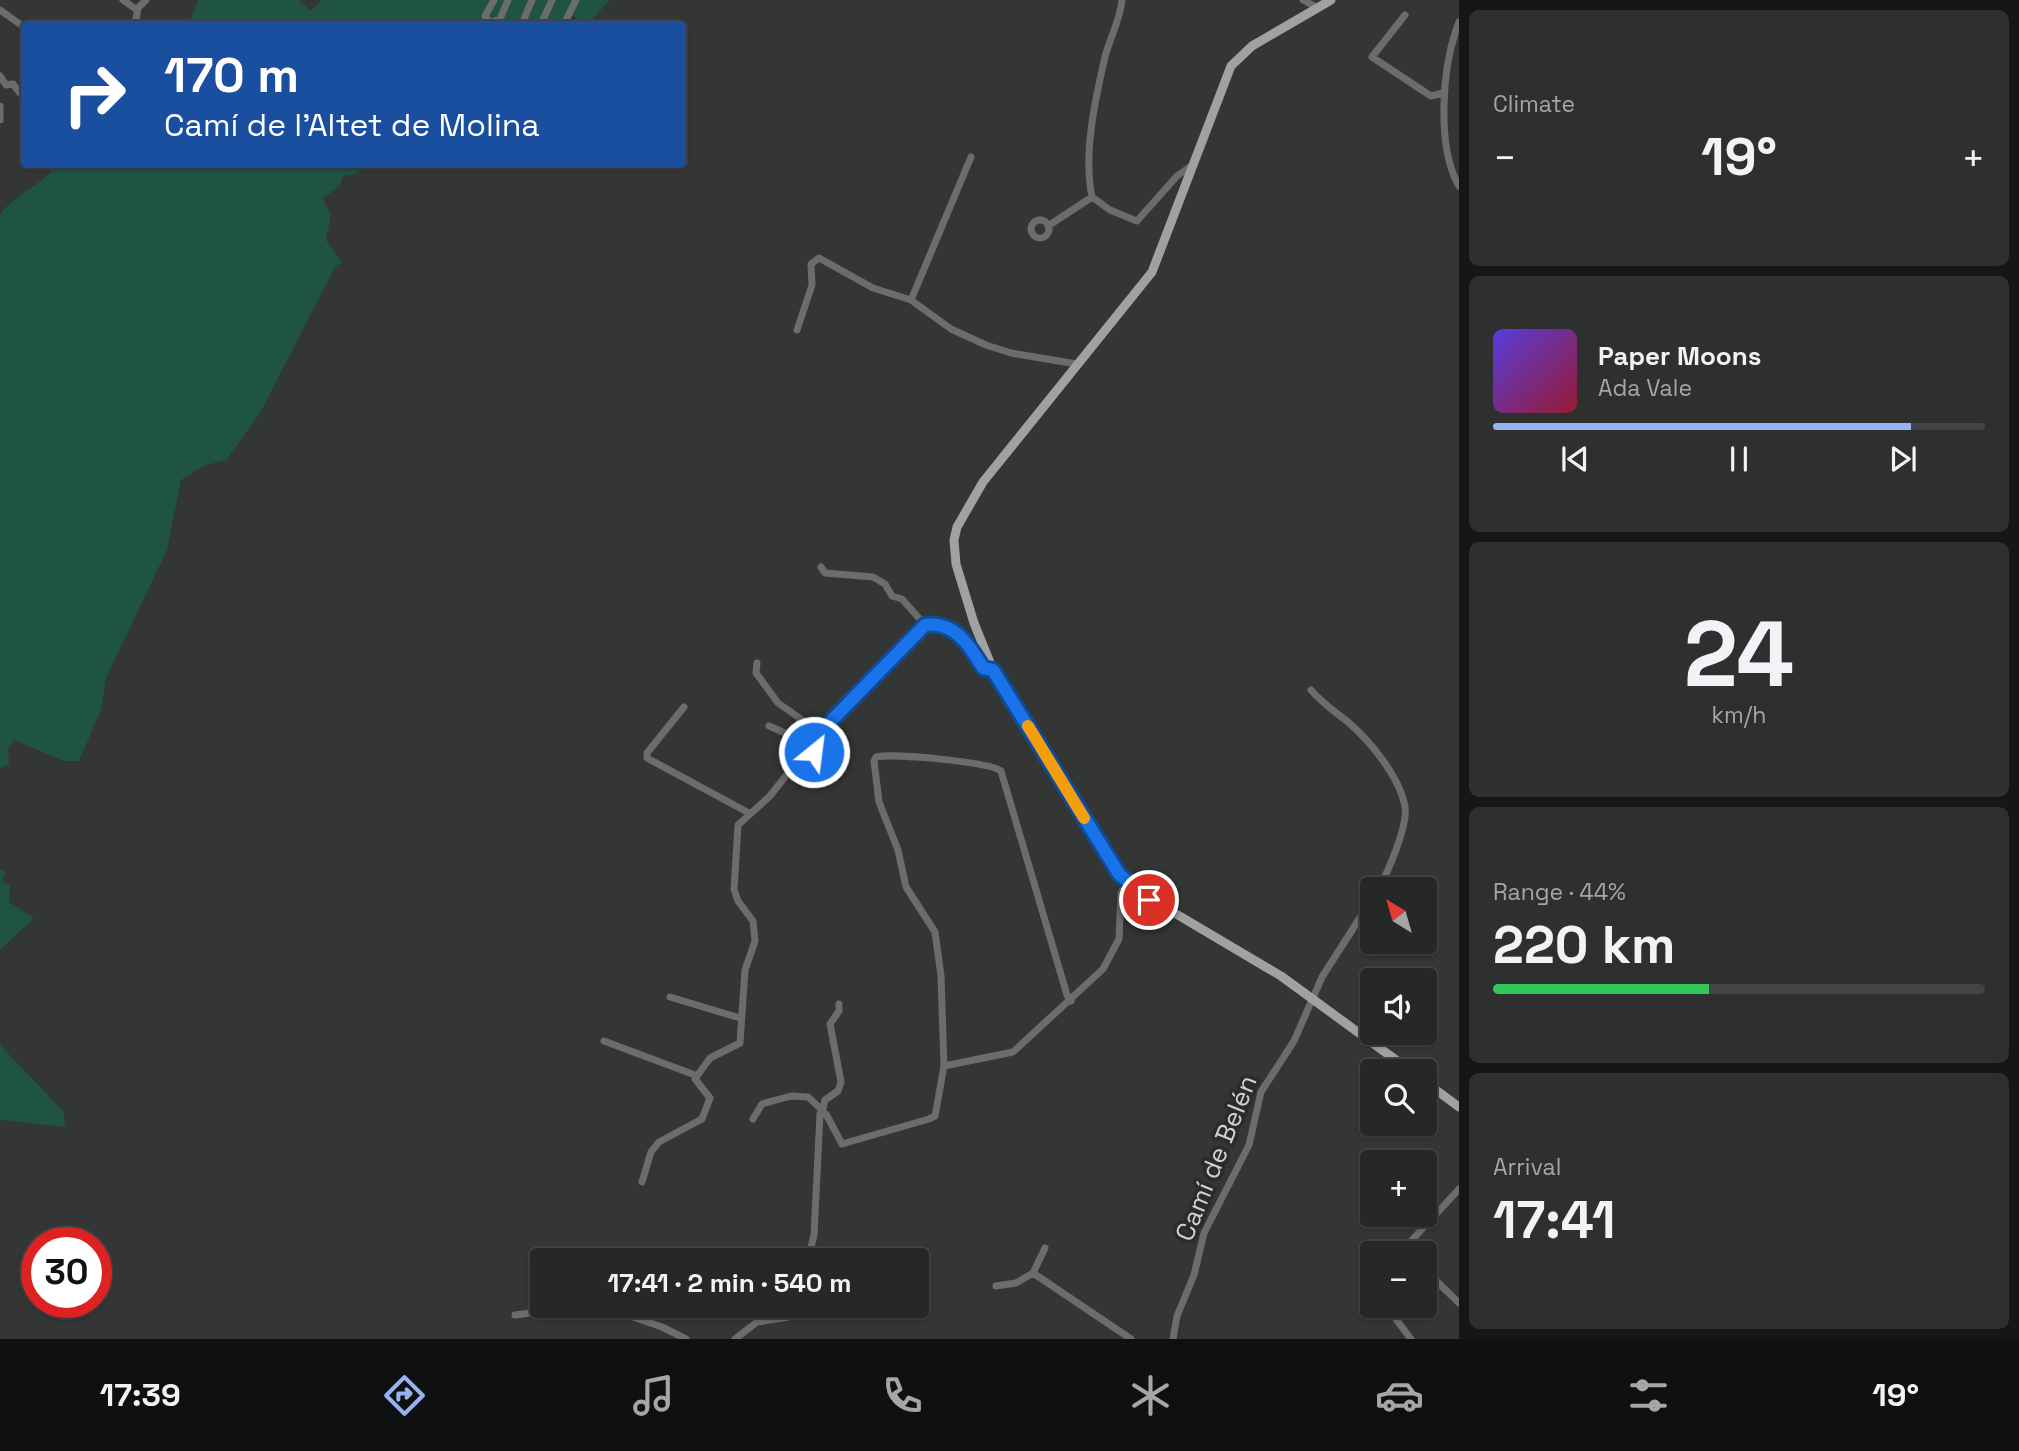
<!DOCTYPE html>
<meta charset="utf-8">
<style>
:root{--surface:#262828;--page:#2e3030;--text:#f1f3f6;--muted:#a4a6a8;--line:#424445;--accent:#95b2f1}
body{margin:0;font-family:"Space Grotesk",sans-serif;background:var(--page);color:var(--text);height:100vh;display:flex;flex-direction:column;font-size:26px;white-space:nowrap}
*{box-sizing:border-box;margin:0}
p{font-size:23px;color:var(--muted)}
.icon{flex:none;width:38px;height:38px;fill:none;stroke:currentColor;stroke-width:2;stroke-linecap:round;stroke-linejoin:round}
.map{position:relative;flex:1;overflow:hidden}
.panel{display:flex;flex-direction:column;gap:10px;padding:10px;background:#151616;width:560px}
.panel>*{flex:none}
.top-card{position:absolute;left:21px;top:21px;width:665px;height:147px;border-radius:7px;box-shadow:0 2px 5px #0004,0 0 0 2px var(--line);background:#1a4fa0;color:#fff;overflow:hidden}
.needle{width:46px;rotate:323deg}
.controls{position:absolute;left:1360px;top:877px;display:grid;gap:14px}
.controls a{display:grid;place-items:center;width:77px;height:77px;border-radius:7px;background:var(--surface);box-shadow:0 2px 5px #0004,0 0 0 2px var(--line);font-size:35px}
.speed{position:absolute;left:21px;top:1227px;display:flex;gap:14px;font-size:35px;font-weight:700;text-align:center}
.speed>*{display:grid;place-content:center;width:91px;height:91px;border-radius:50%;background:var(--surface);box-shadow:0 2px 5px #0004,0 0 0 2px var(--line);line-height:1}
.speed .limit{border:10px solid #d22;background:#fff;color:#111}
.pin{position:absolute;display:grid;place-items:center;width:60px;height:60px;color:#fff;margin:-30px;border:4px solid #fff;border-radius:50%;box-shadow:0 2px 7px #0007}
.me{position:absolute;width:77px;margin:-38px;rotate:29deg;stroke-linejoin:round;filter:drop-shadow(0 0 5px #0008)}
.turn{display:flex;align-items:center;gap:24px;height:147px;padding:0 28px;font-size:32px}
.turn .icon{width:91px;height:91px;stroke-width:2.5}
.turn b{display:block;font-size:49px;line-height:60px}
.big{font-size:52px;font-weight:600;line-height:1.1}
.panel .widget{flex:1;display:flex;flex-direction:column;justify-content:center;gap:10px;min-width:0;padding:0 24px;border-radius:10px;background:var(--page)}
.panel .dial{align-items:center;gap:0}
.dial b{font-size:91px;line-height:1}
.song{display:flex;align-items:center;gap:21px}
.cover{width:84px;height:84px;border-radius:10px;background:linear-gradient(135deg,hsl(250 70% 55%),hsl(350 70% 35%))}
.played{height:7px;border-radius:4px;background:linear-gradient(90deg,var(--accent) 85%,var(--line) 85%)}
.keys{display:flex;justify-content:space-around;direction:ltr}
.heat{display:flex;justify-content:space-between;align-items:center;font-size:38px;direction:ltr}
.charge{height:10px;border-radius:5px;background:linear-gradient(90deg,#34c759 44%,var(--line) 0)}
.trip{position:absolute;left:530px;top:1248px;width:399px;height:70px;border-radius:7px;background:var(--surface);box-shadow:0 2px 5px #0004,0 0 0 2px var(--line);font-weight:600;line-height:70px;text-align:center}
.tab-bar{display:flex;height:112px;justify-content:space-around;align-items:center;background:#0f1010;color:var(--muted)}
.tab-bar .icon{width:49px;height:49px}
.tab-bar .active{color:var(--accent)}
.tab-bar b{font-size:32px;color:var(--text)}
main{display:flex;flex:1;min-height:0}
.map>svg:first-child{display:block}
.green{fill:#1f5344}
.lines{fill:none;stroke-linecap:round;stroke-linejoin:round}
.minor{stroke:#6b6d6c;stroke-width:7}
.major{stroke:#9fa2a1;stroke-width:9}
.route-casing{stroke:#114b97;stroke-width:18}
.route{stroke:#1a73e8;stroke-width:12}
.slow{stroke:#f59e0b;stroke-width:12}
.labels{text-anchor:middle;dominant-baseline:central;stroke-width:7;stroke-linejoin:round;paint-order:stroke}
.street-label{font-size:26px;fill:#d0d2d2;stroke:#292c2b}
</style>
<main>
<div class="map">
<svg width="1459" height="1339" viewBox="0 0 1459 1339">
<rect width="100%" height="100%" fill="#333635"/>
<path class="green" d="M198,0H299L311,11L321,0H610L588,24L567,13L559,24H189Z
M57,165H369L356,174L343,176L340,185L323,199L331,215L326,240L342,262L335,267L260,413L226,460L203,466L181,480L167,550L106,678L101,710L79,761H64L14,740L8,749L9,764L0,768V215C15,193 42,186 57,165Z
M0,869L6,873L1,881L10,886L9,902L34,918L0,950Z
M0,1045L64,1112L65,1127L0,1120Z"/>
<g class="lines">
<path class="minor" d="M123,0L137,10
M494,0L485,16L490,23L500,19L508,0
M1122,0C1120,20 1110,38 1105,57C1095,100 1083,154 1092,197L1110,210L1137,221L1177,176L1194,164
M1303,0L1318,8
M0,10L24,27
M1405,15L1372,57L1431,96L1443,93
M1459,22C1442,65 1436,146 1459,186
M135,24L138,8L146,0
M522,24L532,0
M541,24L552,0
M564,24L576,0
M0,76L6,85L13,84L24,98
M0,106V120
M1031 229a9 9 0 1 1 18 0a9 9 0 1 1-18 0Z
M1048,226L1092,197
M911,300L971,157
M797,330L812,285L811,264L819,258L873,288L911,300L951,329L986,345L1011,353L1077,364
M821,567L825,573L873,577L885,584L892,596L902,599L925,625
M757,663L756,673L778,703L801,719L792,736
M1311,690C1322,703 1334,711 1348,722C1370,741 1400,777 1405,807C1408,825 1388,873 1378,889
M684,707L647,753V758L749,813
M769,726L792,736L814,752
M670,997L740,1018
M604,1041L695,1075
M944,1066L1013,1052L1103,969L1119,939L1121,893L1126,883
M822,1113L825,1100L838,1091L841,1082L830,1024L839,1011V1004
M753,1119L762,1104L791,1096L808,1097L821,1109
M642,1182L651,1152L659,1142L702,1119L710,1098L695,1079L710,1058L740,1043L745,970L755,941L753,921L738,901L734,889L738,825L770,796L795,764L818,750L832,720L925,625C955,621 970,646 983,668L993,670
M1045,1248L1033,1273L1131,1339
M1400,1253L1459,1189
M808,1260L814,1235L820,1114H826L842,1144L929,1119L935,1116L944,1066L941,976L935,932L906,887L898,850L879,802L874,761L876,757C892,753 990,762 1001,771L1067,995L1071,1001
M1424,1269L1459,1303
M996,1286L1016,1283L1033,1273
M1386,1306L1411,1339
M515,1315L583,1306L604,1307L662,1327L686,1339
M735,1339L757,1322L789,1317L796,1306
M1173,1339L1177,1316L1194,1275L1204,1233L1249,1145L1261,1092L1294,1041L1322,977L1372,899"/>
<path class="major" d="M1331,0L1252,46L1231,66L1152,272L983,482L957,527L954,540L956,564L974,623L993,670L1094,835L1129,886L1281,976L1411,1071
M1424,1081L1459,1107"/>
</g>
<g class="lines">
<defs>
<path id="route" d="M814,752L825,739L832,720L925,625C955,621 970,646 983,668L993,670L1119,874L1149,900"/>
</defs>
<use href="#route" class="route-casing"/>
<use href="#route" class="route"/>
<path class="slow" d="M1028,726L1084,818"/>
</g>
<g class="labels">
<g class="street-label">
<text transform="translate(1216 1158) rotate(-68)">Camí de Belén</text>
</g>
</g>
</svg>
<div class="controls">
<a><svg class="needle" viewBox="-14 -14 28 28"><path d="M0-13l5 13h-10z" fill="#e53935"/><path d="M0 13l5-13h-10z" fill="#a4a6a8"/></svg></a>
<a><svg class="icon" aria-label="sound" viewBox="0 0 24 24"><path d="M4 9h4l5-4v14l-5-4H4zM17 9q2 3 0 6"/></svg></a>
<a><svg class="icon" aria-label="search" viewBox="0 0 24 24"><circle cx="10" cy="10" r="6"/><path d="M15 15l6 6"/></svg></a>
<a>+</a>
<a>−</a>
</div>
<div class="speed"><div class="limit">30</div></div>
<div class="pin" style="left:1149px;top:900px;background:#d93025"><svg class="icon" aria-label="arrive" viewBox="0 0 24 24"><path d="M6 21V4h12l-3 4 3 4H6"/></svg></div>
<svg class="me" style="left:814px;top:752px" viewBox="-20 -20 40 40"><circle r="17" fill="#1a73e8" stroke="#fff" stroke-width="3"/><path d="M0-11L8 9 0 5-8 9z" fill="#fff"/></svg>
<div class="trip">17:41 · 2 min · 540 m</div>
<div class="top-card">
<div class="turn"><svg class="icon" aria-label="right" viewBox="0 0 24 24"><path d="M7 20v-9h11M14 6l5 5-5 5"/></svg><div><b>170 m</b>Camí de l'Altet de Molina</div></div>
</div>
</div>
<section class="panel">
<div class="widget"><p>Climate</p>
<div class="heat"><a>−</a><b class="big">19°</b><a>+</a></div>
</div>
<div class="widget">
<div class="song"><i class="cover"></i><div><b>Paper Moons</b><p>Ada Vale</p></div></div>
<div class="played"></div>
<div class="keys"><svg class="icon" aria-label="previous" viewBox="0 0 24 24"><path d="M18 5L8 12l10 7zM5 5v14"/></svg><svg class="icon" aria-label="pause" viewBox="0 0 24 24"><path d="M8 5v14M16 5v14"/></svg><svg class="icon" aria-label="next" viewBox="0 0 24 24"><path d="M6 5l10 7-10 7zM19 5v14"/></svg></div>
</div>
<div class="widget dial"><b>24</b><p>km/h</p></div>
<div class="widget"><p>Range · 44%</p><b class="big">220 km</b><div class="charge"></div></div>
<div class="widget"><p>Arrival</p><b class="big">17:41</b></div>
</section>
</main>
<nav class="tab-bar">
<b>17:39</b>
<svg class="icon active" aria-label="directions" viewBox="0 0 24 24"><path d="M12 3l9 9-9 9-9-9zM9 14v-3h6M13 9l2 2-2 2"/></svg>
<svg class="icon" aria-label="music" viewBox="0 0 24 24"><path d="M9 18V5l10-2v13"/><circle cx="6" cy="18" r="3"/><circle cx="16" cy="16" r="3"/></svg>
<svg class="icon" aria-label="phone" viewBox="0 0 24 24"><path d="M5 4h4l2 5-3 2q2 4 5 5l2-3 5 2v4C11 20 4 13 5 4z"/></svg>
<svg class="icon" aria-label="climate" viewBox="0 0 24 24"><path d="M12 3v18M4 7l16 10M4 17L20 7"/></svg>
<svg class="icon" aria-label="car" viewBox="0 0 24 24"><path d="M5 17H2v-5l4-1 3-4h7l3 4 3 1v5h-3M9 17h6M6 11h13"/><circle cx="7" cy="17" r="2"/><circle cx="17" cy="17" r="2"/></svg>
<svg class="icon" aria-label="filters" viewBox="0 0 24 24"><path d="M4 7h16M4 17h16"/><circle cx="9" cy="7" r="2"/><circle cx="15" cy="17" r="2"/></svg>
<b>19°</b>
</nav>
